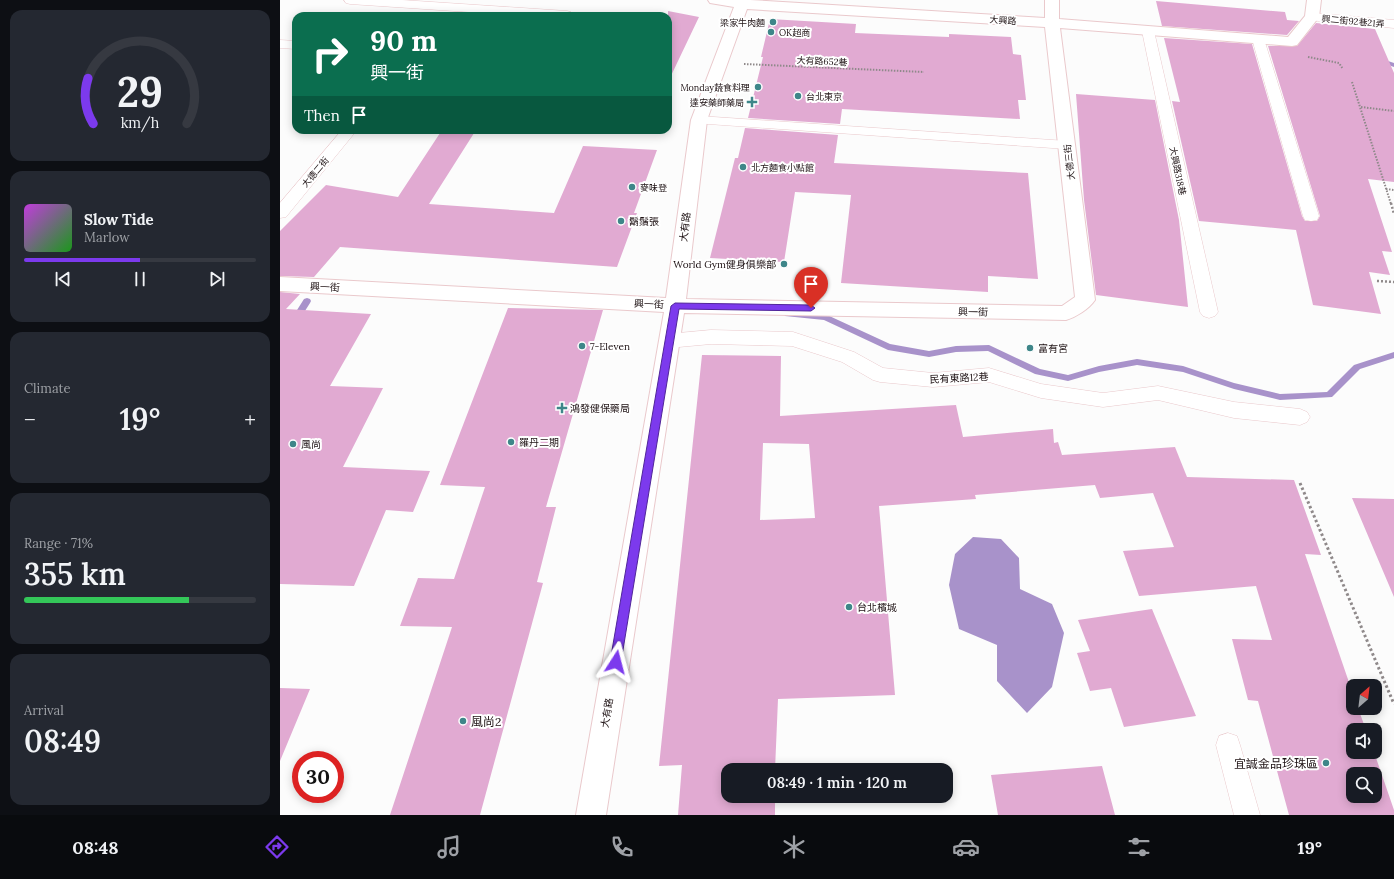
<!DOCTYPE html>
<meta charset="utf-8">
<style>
:root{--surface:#171b24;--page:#242831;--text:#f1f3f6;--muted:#9ea1a6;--line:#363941;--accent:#7c3aed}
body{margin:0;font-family:Lora,"Noto Sans TC",serif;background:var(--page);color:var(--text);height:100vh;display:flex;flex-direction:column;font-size:15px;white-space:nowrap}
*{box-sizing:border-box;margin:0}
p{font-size:13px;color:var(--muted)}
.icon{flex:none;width:22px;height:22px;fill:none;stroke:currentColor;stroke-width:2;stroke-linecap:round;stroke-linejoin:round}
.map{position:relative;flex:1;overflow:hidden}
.side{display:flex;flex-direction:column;gap:10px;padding:10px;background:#0d0f14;width:280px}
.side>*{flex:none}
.hud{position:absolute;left:12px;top:12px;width:380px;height:122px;border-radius:12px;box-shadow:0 2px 10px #0003;background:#0b6e4f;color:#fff;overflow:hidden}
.needle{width:26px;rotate:28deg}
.controls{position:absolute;left:1066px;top:679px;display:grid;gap:8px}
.controls a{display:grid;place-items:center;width:36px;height:36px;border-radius:8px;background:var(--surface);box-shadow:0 2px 10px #0003;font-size:20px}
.speed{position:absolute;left:12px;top:751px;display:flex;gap:8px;font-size:20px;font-weight:700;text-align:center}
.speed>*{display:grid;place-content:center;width:52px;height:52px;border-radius:50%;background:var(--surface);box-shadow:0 2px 10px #0003;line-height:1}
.speed .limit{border:6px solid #d22;background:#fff;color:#111}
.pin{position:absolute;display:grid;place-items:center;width:34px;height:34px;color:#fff;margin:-41px -17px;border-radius:50% 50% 50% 0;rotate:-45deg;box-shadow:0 0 4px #0007}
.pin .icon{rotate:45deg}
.me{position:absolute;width:44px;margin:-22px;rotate:9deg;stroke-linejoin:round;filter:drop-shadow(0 0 3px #0008)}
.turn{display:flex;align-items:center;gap:14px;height:84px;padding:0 12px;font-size:18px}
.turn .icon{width:52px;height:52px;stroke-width:2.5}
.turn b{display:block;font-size:28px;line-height:34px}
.then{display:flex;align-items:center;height:38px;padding:0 12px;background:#0003;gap:8px;font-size:15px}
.big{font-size:30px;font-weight:600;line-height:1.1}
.side .tile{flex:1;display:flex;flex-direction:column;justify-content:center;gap:6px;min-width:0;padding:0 14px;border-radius:12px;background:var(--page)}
.side .dial{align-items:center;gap:0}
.dial svg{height:104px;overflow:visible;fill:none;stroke:var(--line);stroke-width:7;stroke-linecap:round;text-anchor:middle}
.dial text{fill:var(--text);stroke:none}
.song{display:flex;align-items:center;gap:12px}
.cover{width:48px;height:48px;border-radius:6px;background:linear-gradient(135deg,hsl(290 70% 55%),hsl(120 70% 35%))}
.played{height:4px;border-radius:2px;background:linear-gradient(90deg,var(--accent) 50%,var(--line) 50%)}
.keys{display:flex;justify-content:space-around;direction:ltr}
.heat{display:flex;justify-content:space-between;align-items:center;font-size:22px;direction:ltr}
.charge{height:6px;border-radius:3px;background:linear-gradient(90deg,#34c759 71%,var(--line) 0)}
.trip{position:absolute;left:441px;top:763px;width:232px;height:40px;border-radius:12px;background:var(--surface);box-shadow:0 2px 10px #0003;font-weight:600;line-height:40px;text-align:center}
.tabs{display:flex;height:64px;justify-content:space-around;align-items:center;background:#090b0e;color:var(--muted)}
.tabs .icon{width:28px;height:28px}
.tabs .active{color:var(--accent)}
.tabs b{font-size:18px;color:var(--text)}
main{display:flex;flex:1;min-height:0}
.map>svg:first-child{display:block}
.water{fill:#a892ca}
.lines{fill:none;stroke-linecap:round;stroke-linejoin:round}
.stream{fill:#a892ca;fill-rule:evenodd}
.building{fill:#e1aad2;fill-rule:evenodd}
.service-casing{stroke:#eac9cc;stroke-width:1}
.minor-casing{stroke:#eac9cc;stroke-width:2}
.path-far2{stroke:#8f898a;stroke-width:2;stroke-dasharray:1.5 1.5;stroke-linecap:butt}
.path-far1{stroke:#8f898a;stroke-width:2.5;stroke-dasharray:2 2;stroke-linecap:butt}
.path{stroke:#8f898a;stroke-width:3;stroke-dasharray:2.5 2.5;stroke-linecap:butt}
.service{fill:#fff;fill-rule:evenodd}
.minor{fill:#fff;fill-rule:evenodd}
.route{fill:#7c3aed;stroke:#51269a}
.poi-dot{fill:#3e8689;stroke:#fff;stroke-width:1.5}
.labels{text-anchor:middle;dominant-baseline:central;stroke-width:4;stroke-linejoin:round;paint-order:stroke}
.far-street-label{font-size:9px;fill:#1e1214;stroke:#fff}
.far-poi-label{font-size:9px;fill:#1e1214;stroke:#fff;text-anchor:start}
.poi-label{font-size:10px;fill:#1e1214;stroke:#fff;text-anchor:start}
.street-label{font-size:10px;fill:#1e1214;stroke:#fff}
.near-poi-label{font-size:12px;fill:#1e1214;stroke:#fff;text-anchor:start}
</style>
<main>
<section class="side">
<div class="tile dial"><svg viewBox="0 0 100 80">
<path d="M14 69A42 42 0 1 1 86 69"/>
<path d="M14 69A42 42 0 0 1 10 34" stroke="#7c3aed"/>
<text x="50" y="56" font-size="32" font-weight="700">29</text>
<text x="50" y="72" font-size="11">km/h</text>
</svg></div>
<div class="tile">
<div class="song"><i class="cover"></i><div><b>Slow Tide</b><p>Marlow</p></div></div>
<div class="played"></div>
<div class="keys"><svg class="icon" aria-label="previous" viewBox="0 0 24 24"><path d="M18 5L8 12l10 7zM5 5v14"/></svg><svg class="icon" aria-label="pause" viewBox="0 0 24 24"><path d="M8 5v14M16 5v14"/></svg><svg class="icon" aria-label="next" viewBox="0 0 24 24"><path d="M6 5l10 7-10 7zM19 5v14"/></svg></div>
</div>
<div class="tile"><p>Climate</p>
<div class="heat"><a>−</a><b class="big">19°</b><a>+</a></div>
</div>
<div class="tile"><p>Range · 71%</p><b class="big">355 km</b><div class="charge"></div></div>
<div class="tile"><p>Arrival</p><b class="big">08:49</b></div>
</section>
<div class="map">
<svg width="1114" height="815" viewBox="0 0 1114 815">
<rect width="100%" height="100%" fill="#fcfcfc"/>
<path class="water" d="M693,537L721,539L739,558L740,589L772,604L784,633L772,687L747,713L717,681V645L679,629L669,585L675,554Z"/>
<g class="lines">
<path class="stream" d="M1099,58L1114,63V67L1097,61L1096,60Z
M27,298L30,299L31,301L30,303L18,322H12L11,320L12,318L24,299Z
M508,311L545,314L610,344L649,351L676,346L709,345L760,369L788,375L819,366L857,359L903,366L954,383L1000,394L1047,392L1074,365L1114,352V358L1080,369L1052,397L1000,400L954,389L903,372L857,365L819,372L788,381L755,374L708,351L676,352L649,357L608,350L544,320L505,316L504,314Z"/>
</g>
<path class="building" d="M876,1L1005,12L1007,20L1019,21L1007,35L882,26Z
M388,11L419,17L388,82Z
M490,19L576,24L575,33L669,37V34L731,37L733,54L741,55L746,100H738L740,119L562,109L560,124L468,118L483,57H481Z
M1036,23L1095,29L1114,73V182L1088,179L1112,252L1102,251L1110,275L1089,272L1101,314L1033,305L1016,230L919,221L892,101L900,102L884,38L972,44L1022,216L1025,221H1037L1040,216L988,46H1017Z
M796,94L875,100L899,220L908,307L816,295L804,200Z
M465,128L558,135L554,163L748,173L758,279L708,276V292L561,283L571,195L515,192L504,262L430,258L455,158H458Z
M162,130H196L149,204L274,213L303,146L377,150L354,213H357L337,267L60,247L34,277L0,276V231L46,185L118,197Z
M0,292L20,294L6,309L91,314L50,386L103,388L63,467L150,471L133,512L106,510L74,586L0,584Z
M228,308L323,310L266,507H276L257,582L263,583L200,815H110L172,627L120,626L138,578L174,579L205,487L160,485Z
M422,355L501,356L500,416L676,405L683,437L773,429L774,443L778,442L782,455L895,447L907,477L1014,480L1041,555L1025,554L1073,694V708H1078L1086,730H1073V752H1094L1114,810V815H1009L978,701L968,700L952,639L992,640L976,586L859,596L843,551L894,547L873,493L820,498L815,485L695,495L696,499L599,506L615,695L498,699L495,770H448V796H495V815H398L402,765L379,766ZM483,443L529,444L535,518L480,520ZM1073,774H1095V796H1073Z
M1072,498L1114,499V597Z
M872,609L916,716L844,727L831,688L810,691L797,653L810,651L798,620Z
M0,688L30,689L0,761Z
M822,766L835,815H718L711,775Z"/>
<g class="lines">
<defs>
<path id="service" d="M64,0H122L287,11L291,12L293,15L249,16L70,4L66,3Z
M1032,13L1114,20V28L1028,20L1026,17L1028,14Z
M868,27L872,28L874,31L938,312L935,316L929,318L923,316L920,312L862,31L864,28Z
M978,35L982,36L984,39L1039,216L1037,220L1031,221L1025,220L1023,216L972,39L974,36Z
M0,40L16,41V49L0,48Z
M419,116L787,141L792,142L794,145L792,148L787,149L414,123L412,120L414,117Z
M62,130H77L6,217L0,218V203Z
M431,330L513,332L574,352L603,368L653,373L709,368L761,384L823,393L878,386L954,402L1020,409L1027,412L1030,417L1027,422L1020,425L954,418L878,400L823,407L761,398L709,382L653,387L600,382L593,380L562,362L512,346L431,344L388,348L382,346L379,341L382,336L388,334Z
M948,733L957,736L960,745L980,815H954L936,745L939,736Z"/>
<path id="minor" d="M428,0H470L765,18V0H779V19L1008,37L1025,16L1027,0H1041L1039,17L1017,45L1012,46L780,28L815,300C809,309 796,317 786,320L404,313L326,815H296L384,312L0,291V277L386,298L411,120L454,7L430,3ZM467,9L765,27L795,297L782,306L406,299L427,120Z"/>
</defs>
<use href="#service" class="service-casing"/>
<use href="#minor" class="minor-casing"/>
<path class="path-far2" d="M1028,57L1059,63L1063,69
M464,64L644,72
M1072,82L1111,204
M1081,107L1114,111
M1106,189L1114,190"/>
<path class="path-far1" d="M1111,203L1114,214
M1097,281L1114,282"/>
<path class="path" d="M1020,483L1114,704"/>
<use href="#service" class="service"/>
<use href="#minor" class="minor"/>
</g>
<path class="route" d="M395,303L531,305L535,308L531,311L399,309L341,662L340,666L336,668L332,666L330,662L391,306Z"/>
<g class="poi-dot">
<circle cx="493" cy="22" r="4"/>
<circle cx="491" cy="32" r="4"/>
<circle cx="478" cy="87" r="4"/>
<circle cx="518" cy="96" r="4"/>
<path d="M470 96h4v4h4v4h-4v4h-4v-4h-4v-4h4z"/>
<circle cx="463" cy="167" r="4"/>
<circle cx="352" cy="187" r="4"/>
<circle cx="341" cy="221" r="4"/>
<circle cx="504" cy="264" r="4"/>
<circle cx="302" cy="346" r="4"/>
<circle cx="750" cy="348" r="4"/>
<path d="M280 402h4v4h4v4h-4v4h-4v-4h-4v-4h4z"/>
<circle cx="231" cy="442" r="4"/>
<circle cx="13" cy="444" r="4"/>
<circle cx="569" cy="607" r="4"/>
<circle cx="183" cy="721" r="4"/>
<circle cx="1046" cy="763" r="4"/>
</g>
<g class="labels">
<g class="far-street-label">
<text transform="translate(723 20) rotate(4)">大興路</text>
<text transform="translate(1073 21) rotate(5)">興二街92巷21弄</text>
<text transform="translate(542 61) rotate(3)">大有路652巷</text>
<text transform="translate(789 162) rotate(-97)">大德三街</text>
<text transform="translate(898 171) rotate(78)">大興路318巷</text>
<text transform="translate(35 172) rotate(-50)">大德二街</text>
</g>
<g class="far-poi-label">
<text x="485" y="22" text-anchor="end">梁家牛肉麵</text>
<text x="499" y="32">OK超商</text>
<text x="470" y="87" text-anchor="end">Monday蔬食料理</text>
<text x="526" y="96">台北東京</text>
<text x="464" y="102" text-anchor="end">達安藥師藥局</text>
<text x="471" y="167">北方麵食小點館</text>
<text x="360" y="187">麥味登</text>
</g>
<g class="poi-label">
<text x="349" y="221">鬍鬚張</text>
<text x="496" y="264" text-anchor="end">World Gym健身俱樂部</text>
<text x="310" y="346">7-Eleven</text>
<text x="758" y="348">富有宮</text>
<text x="290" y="408">鴻發健保藥局</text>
<text x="239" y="442">羅丹二期</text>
<text x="21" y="444">風尚</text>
<text x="577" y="607">台北檳城</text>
</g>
<g class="street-label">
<text transform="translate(405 227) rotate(-83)">大有路</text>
<text transform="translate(45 287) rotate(3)">興一街</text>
<text transform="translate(369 304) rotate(3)">興一街</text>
<text transform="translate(693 312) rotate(1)">興一街</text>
<text transform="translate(679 378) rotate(-3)">民有東路12巷</text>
<text transform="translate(327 713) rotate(-81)">大有路</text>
</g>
<g class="near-poi-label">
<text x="191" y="721">風尚2</text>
<text x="1038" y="763" text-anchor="end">宜誠金品珍珠區</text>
</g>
</g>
</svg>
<div class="controls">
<a><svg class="needle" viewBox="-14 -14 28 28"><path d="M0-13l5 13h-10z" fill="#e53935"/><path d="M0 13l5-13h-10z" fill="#9ea1a6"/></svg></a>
<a><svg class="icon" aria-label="sound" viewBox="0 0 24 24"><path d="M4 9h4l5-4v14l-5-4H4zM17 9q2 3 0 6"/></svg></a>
<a><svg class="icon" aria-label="search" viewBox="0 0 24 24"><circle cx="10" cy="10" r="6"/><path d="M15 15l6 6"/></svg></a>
</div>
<div class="speed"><div class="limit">30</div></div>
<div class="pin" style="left:531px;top:308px;background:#d93025"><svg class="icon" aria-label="arrive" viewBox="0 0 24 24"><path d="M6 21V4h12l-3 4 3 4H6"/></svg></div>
<svg class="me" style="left:336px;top:662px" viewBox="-20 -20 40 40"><path d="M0-17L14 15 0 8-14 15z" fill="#7c3aed" stroke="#fff" stroke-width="4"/></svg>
<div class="trip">08:49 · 1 min · 120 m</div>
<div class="hud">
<div class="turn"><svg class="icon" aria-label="right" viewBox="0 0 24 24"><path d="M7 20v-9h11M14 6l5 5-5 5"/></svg><div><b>90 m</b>興一街</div></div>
<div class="then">Then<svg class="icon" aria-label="arrive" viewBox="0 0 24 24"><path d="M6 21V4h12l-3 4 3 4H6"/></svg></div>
</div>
</div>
</main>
<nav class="tabs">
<b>08:48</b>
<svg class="icon active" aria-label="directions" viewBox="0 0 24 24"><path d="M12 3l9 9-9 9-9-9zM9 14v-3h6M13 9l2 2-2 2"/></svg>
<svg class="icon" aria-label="music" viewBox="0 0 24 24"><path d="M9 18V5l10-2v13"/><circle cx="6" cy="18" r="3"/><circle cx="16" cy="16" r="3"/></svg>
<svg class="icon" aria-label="phone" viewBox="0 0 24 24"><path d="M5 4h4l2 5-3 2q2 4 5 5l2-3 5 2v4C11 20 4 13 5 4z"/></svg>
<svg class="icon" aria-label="climate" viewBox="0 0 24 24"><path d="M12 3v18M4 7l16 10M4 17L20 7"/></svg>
<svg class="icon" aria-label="car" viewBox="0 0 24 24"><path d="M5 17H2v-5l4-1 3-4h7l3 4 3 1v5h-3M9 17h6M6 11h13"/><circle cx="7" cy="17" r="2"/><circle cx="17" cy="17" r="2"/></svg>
<svg class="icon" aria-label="filters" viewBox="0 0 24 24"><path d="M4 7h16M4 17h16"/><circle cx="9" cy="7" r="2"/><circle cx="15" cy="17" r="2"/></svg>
<b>19°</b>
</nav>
